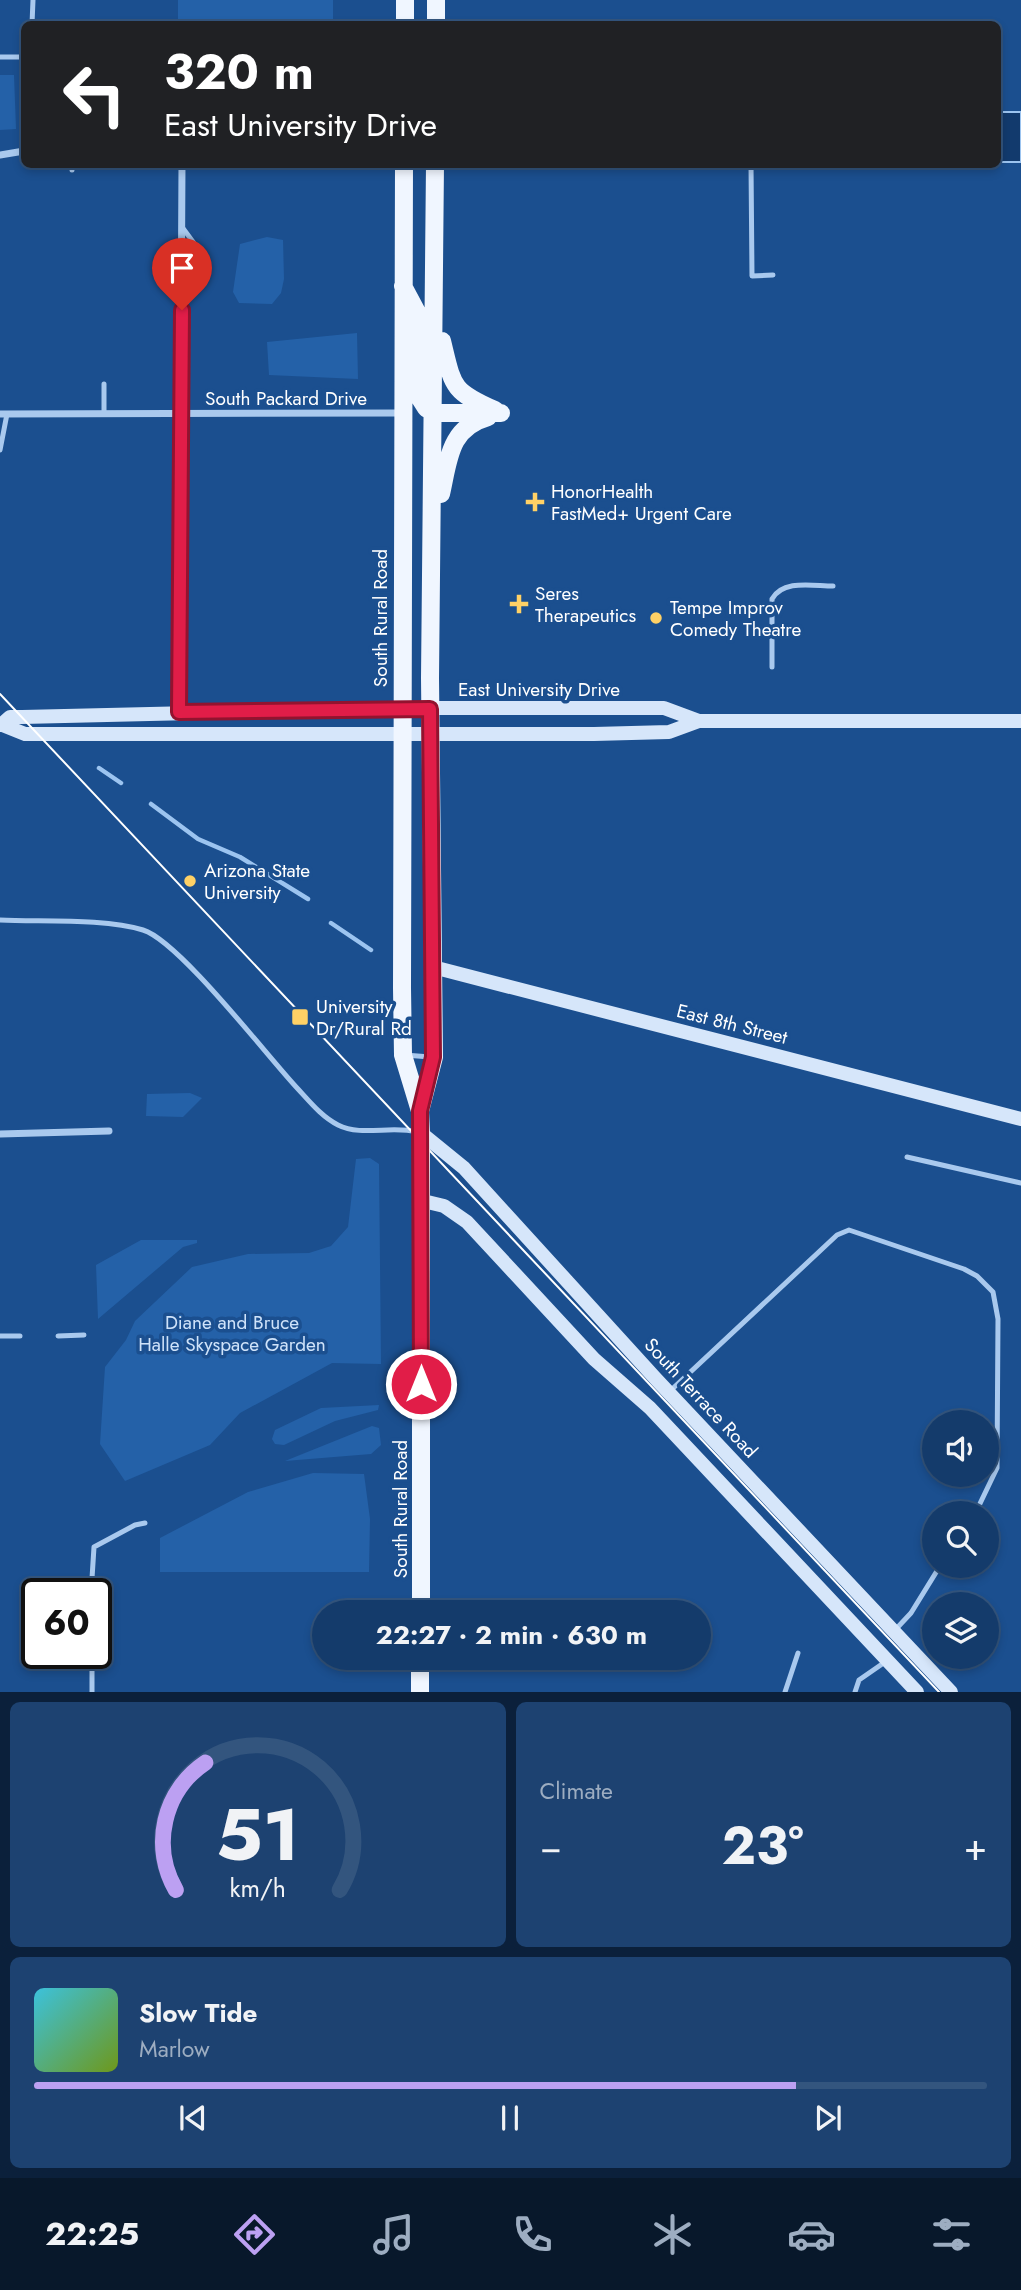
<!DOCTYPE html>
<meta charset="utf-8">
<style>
:root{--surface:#143b6b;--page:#1d4271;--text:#f1f3f6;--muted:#9dadc1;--line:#33557e;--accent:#bca0f2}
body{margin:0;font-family:Jost,sans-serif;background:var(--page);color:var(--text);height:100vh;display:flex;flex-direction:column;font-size:26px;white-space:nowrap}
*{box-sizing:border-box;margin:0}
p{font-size:23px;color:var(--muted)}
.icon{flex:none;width:38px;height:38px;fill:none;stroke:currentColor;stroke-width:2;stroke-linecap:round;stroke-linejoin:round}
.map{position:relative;height:1692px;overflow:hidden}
.sheet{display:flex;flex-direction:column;gap:10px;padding:10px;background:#0b203b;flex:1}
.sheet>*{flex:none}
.top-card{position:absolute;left:21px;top:21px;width:980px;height:147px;border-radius:10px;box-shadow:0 4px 10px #0003,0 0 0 2px var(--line);background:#202124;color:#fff;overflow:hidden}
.buttons{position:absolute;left:922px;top:1410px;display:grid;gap:14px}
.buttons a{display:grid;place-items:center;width:77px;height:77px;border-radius:50%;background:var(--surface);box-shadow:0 4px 10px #0003,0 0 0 2px var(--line);font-size:35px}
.speed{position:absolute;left:21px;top:1578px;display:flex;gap:14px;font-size:35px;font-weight:700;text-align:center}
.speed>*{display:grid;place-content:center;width:91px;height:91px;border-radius:50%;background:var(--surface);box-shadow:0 4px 10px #0003,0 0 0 2px var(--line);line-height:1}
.speed .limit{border:4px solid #111;border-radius:10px;background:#fff;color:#111}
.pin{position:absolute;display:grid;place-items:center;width:60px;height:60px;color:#fff;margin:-72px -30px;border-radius:50% 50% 50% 0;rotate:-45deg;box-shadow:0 0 7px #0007}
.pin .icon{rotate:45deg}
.me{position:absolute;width:77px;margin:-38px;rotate:0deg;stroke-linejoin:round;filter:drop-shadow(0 0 5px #0008)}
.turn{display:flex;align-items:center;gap:24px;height:147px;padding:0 28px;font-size:32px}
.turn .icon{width:91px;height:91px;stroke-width:2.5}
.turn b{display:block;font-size:49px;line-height:60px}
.big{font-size:52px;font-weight:700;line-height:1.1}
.sheet .widget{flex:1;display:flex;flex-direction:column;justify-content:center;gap:10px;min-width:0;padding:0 24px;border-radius:10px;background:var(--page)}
.sheet .dial{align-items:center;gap:0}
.dial svg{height:182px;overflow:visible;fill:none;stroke:var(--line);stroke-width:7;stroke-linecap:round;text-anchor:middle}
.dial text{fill:var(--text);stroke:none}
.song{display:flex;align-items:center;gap:21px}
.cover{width:84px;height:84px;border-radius:10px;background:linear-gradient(135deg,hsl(190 70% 55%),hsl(80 70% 35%))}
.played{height:7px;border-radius:4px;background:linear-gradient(90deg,var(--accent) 80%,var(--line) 80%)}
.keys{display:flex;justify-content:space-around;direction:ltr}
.heat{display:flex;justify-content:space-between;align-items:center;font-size:38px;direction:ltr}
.sheet .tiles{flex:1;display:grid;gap:10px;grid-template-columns:1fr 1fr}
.widget:last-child{grid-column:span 2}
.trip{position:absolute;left:312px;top:1600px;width:399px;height:70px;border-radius:35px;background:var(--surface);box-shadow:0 4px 10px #0003,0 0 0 2px var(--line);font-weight:700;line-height:70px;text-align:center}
.menu{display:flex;height:112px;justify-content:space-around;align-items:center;background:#08182b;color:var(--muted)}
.menu .icon{width:49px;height:49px}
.menu .on{color:var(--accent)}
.menu b{font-size:32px;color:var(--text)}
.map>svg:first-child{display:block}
.green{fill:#2461a8}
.water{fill:#123a6d;stroke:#9cc4f0;stroke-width:2}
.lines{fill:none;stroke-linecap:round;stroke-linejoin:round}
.stream{stroke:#9cc4f0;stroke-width:4.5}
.lane{stroke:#a9c9ee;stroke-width:5}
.street{stroke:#a9c9ee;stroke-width:7}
.secondary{stroke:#d6e6fa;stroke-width:14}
.primary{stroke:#f0f6ff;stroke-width:18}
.tram{stroke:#fff;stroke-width:2}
.route-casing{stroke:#92132f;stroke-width:18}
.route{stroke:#e11d48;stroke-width:12}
.poi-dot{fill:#ffd166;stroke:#1b4f8f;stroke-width:2.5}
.labels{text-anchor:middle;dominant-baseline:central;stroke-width:7;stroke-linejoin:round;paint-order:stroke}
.street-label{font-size:19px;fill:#fff;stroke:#1b4f8f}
.poi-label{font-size:19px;fill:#fff;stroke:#1b4f8f;text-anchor:start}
.park-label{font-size:19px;fill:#cfe3fa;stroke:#1b4f8f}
</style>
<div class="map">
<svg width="1021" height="1692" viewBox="0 0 1021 1692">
<rect width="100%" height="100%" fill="#1b4f8f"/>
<path class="green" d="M178,0H333V24H178Z
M0,75H14L16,129L0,130Z
M267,237L283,240L284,279L281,293L272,304L239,303L233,292L240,244Z
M357,333L358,379L269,375L267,342Z
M190,1093L202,1098L183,1117L146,1116L147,1094Z
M370,1158L379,1164L381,1364L332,1363L240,1413L210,1445L125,1481L100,1444L105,1367L126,1340L135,1321L192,1267L248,1254L309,1253L331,1246L348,1227L356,1159Z
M141,1240H197V1243L183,1247L98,1319L96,1265Z
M379,1405L378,1410L335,1421L284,1445L275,1444L272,1439L275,1430L321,1408Z
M372,1426L379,1428L381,1445L371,1454L285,1461Z
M313,1473L364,1474L370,1519L369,1572H160V1538L248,1492Z"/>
<path class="water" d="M998,112H1021V162H998Z"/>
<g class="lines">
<path class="stream" d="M99,768L121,783
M151,804L198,839L240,857L308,899
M331,923L371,950"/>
<path class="lane" d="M32,24L33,0
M0,57H24
M72,164V170
M751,164L752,276L773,275
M182,227L196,246L195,287L182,310
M104,414V384
M0,450L7,414
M772,667V599C783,579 813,586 833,586
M0,920C41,922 105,918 143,930C179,941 267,1056 298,1089C310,1102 322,1117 338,1125C362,1137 391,1125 417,1132
M405,1055L430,1057
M907,1157L1021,1183
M0,1336H20
M58,1336L84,1335
M669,1392L837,1235L849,1230L964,1269L977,1276L993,1292L998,1319L997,1468L975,1514
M91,1594L94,1547L135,1525L145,1523
M896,1629L911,1613L940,1566
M92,1654V1692
M785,1692L798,1653
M855,1692L859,1680L885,1662"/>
<path class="street" d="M0,155L24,151
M0,414L402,413
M179,712L182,164
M0,1134L109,1131"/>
<path class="secondary" d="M0,724L25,734H594L669,732L699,721H1021
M1,725L10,717H22L401,708H664L699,721
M433,967L1021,1119
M421,1133L464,1168L656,1379L951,1692
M419,1200L444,1206L467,1222L594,1359L650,1408L917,1692"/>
<path class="primary" d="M405,24V0
M436,24V0
M404,164L402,988L403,1055L420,1111L421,1133V1612
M403,286L419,316V397L426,408L434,413H501
M442,341C453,386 451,391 495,410
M441,494C449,459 449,428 488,417
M420,1111L434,1057L430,678L435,164
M420,1657V1692"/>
<path class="tram" d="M0,694L939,1692"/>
</g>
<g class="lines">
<defs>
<path id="route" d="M182,310L179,712L430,709L433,1057L420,1111L421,1384"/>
</defs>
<use href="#route" class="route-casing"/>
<use href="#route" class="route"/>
</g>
<g class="poi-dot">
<path d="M531.5 491.5h7v7h7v7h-7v7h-7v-7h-7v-7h7z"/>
<path d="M515.5 593.5h7v7h7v7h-7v7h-7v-7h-7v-7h7z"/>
<circle cx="656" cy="618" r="7"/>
<circle cx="190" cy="881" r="7"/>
<rect x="291" y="1008" width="18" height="18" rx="3.5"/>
</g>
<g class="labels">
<g class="street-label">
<text x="286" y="398">South Packard Drive</text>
<text transform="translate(380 618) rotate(-90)">South Rural Road</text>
<text x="539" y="689">East University Drive</text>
<text transform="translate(732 1024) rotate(14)">East 8th Street</text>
<text transform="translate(701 1398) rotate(47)">South Terrace Road</text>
<text transform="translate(400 1509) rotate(-90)">South Rural Road</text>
</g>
<g class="poi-label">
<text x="551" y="491">HonorHealth<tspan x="551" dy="22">FastMed+ Urgent Care</tspan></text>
<text x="535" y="593">Seres<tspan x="535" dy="22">Therapeutics</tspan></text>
<text x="670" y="607">Tempe Improv<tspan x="670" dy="22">Comedy Theatre</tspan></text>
<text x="204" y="870">Arizona State<tspan x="204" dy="22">University</tspan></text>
<text x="316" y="1006">University<tspan x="316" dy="22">Dr/Rural Rd</tspan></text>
</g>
<g class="park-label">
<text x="232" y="1322">Diane and Bruce<tspan x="232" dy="22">Halle Skyspace Garden</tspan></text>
</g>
</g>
</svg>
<div class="buttons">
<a><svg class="icon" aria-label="sound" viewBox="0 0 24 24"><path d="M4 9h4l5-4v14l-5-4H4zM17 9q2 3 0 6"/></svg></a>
<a><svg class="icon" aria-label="search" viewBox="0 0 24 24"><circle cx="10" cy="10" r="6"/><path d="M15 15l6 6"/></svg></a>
<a><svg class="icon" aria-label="layers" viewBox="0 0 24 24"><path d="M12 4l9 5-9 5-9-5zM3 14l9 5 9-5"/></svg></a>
</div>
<div class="speed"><div class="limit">60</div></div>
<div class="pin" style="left:182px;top:310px;background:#d93025"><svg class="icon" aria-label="arrive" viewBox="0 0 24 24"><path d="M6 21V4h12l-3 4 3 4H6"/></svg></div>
<svg class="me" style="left:421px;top:1384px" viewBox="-20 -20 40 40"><circle r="17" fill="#e11d48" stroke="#fff" stroke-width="3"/><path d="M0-11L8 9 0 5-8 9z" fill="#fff"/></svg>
<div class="trip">22:27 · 2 min · 630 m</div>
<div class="top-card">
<div class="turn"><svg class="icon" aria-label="left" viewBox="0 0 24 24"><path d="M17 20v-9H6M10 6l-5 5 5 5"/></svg><div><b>320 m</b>East University Drive</div></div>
</div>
</div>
<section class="sheet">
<div class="tiles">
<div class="widget dial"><svg viewBox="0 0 100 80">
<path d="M14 69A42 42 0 1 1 86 69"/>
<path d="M14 69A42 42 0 0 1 27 13" stroke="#bca0f2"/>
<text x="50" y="56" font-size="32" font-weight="700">51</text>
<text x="50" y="72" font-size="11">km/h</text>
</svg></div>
<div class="widget"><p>Climate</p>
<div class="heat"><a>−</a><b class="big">23°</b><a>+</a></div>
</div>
<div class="widget">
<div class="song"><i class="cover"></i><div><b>Slow Tide</b><p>Marlow</p></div></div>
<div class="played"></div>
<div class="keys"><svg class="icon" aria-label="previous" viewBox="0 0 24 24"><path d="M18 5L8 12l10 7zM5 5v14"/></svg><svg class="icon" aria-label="pause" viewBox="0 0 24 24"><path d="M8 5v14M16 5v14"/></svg><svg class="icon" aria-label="next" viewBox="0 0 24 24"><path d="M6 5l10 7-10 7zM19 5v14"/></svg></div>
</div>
</div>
</section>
<nav class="menu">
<b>22:25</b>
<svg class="icon on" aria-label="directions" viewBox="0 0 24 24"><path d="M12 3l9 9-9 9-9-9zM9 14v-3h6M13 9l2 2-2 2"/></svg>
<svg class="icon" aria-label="music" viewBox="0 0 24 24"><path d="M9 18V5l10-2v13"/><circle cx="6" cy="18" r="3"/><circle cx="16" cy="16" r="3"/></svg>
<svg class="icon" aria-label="phone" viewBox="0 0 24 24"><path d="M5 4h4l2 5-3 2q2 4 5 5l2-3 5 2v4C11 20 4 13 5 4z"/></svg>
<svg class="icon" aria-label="climate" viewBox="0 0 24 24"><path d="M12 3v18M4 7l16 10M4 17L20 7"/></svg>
<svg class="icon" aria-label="car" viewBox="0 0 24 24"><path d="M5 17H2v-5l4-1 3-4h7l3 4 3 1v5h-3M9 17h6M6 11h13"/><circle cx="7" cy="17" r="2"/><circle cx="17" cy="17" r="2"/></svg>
<svg class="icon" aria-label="filters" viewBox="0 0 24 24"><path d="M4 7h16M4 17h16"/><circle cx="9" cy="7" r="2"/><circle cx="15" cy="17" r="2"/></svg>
</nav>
